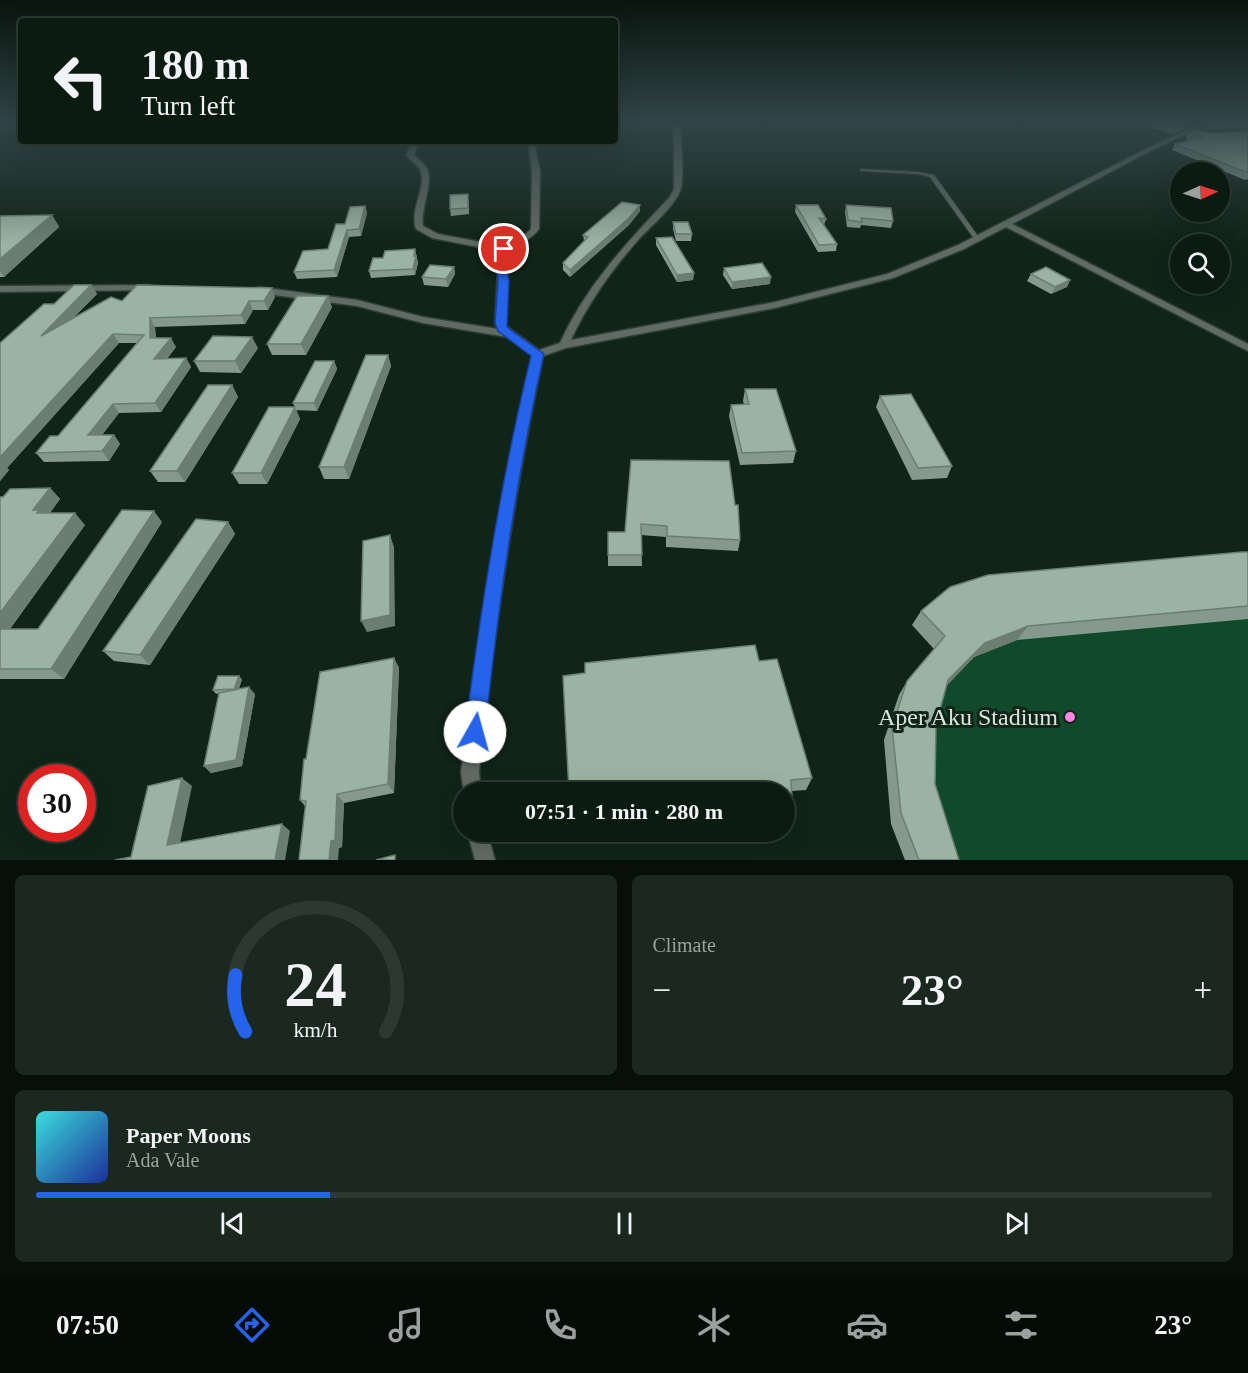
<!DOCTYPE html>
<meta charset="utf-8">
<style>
:root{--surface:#0c1b12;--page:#1a2820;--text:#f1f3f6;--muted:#9aa19f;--line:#2c3932;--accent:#2563eb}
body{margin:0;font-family:"Times New Roman",serif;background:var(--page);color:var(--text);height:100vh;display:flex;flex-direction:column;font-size:22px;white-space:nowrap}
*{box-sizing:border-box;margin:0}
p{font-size:20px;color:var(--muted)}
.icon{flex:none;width:33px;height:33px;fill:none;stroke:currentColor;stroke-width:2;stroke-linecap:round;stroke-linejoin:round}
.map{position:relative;height:860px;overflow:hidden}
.drawer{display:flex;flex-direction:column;gap:15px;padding:15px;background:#070f0a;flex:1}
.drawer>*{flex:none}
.guide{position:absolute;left:18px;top:18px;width:600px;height:126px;border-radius:6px;box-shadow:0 6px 24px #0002,0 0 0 2px var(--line);background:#0c1b12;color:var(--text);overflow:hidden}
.needle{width:39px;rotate:87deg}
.buttons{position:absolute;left:1170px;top:162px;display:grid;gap:12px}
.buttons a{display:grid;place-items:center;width:60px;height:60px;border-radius:50%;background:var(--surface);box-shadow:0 6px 24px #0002,0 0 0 2px var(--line);font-size:30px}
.speed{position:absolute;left:18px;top:764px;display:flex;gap:12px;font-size:30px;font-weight:700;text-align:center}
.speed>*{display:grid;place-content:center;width:78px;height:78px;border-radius:50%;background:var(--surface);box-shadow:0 6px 24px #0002,0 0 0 2px var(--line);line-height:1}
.speed .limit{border:9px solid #d22;background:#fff;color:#111}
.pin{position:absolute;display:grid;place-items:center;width:51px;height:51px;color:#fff;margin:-26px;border:3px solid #fff;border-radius:50%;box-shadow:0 2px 6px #0007}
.me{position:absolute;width:66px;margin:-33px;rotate:7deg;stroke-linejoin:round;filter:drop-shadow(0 0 4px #0008)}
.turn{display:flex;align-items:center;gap:21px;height:126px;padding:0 24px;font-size:27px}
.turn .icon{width:78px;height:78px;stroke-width:2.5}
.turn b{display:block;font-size:42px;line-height:51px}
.big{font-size:45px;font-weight:600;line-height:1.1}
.drawer .card{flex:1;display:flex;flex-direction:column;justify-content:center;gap:9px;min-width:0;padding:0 21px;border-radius:9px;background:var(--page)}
.drawer .dial{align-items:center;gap:0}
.dial svg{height:156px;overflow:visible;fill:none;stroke:var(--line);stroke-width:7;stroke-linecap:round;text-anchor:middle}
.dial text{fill:var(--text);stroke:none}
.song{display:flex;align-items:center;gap:18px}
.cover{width:72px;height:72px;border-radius:9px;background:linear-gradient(135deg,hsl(180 70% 55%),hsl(230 70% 35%))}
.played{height:6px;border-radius:3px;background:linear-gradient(90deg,var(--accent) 25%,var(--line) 25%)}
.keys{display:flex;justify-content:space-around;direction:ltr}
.heat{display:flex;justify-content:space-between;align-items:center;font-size:33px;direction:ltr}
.drawer .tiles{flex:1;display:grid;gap:15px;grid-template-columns:1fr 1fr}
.card:last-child{grid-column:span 2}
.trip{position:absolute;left:453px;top:782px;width:342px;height:60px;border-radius:30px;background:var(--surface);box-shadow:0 6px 24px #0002,0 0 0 2px var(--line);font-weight:600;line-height:60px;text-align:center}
.tabs{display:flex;height:96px;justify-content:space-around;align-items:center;background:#050b07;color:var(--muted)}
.tabs .icon{width:42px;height:42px}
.tabs .current{color:var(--accent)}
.tabs b{font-size:27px;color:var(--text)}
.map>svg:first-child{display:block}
.green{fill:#11492b}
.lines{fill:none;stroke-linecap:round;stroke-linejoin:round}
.service-casing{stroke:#2c3f33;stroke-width:2}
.minor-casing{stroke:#2c3f33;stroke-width:3}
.service{fill:#616b64;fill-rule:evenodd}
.minor{fill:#616b64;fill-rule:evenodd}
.wall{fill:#859a8c}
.shaded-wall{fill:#6c7d72}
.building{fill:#9bb3a3;stroke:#6c7d72;stroke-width:1.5}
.route{fill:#2563eb;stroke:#184099;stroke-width:1.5}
.poi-dot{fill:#fb86e5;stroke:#102418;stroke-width:2}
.labels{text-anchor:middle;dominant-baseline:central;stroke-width:6;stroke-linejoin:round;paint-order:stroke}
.near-poi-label{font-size:24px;fill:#d8e4dc;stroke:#102418;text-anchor:end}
</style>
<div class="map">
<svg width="1248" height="860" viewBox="0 0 1248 860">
<rect width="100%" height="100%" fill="#102418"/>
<path class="green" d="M1248,568V860H905L891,824L884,740L899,695L936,651L912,625L941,602Z"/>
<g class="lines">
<defs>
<path id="service" d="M860,169L918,172L934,175L980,239L975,240L930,177L918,174L862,171L860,170Z"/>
<path id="minor" d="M674,122H680C681,137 685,180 680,191C673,208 650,227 638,240C611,271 588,303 571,340L775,302L887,274L958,245L1148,148L1204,122H1213L1152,150L1012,224L1248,344V351L1006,227L964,249L893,278L775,308L566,348L543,356C514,494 494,632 479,772L481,792H464V794L461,772C479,632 501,493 532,355L507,337L423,323L357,306L259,293L254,290L259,287L357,300L423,317L498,329L495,323L499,251L432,238L416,229C409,209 428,185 420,170C417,164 410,160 406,155L413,141H419L414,155C418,159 424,163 427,169C434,182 420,208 423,226L438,234L503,246L525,235L531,229L532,171L528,141H534L540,171L539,229C531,241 516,243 506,253L508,281L505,323L506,326L539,350L560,343C586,286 627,242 670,197L674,189Z
M149,285L152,286V290L0,292V286Z
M467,831H487L495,860H475Z"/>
</defs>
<use href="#service" class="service-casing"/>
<use href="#minor" class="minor-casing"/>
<use href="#service" class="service"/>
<use href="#minor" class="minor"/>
</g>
<path class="wall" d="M1153,122H1198L1173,134L1151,127Z
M1248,122V128L1205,129L1208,123Z
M1248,131V179L1245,180L1172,150L1175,144L1186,142L1187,139L1185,138L1189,132L1215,133Z
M469,200V214L451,216L450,209Z
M640,205V211L629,225L570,277L563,270V263L584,241L583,235Z
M796,205L826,219L824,225L837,244L836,251L818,252L795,212Z
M846,205L893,221L891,228L861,225L860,228L847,227L845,212Z
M365,206L367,213L361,236L349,237L337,277L297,279L294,272L328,249L345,224Z
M52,215L59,227L4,277H0V216Z
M673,222L692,234L691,241H676L673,229Z
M656,238L694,273L693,280L677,282L656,245Z
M415,249L418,263L415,275L371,278L369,271L383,258Z
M454,267L455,274L448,287L424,285L422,277Z
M724,268L770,284L732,289L723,275Z
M1031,274L1070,280L1067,287L1051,294L1027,281Z
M91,285L97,294L73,318L122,301L275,297L268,310H253L245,324L155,327L156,338L176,347L167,359L186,358L191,367L161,412L119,413L102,435H114L120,444L109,461L44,462L36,453L58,436L137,343H119L7,468L9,470L0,481V343L54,304Z
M332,307L306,355H272L267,344Z
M258,348L241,373L200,372L194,361Z
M388,355L391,366L349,479H324L319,467Z
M334,361L337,369L317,411L296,410L293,403Z
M232,385L238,397L185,482H158L150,471Z
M745,389L796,451L793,463L740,465L729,416L731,405L744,404L743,401Z
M880,396L952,466L947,478L912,480L876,407Z
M295,407L300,419L267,484H239L232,473Z
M631,460L735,505L740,540L738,551L666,547V537L641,535L642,566H608V555L625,532Z
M50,488L60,499L50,513L85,525L10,629H38L162,522L64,679H0V497Z
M228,522L235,534L150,665L114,661L103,651Z
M1248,552V619L1017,640L974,657L947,685L936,725L935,784L959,860H905L891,824L884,740L899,695L907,681L934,649L912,625L921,611Z
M394,658L399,668L394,793L344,803L342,847L339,848L300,800L306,759Z
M759,661L812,778L806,790L792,791V798L786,809H784V792Z
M242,679L239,689L255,694L242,766L211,773L204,766L219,693L216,694L213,690Z
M586,831H601L586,833Z"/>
<path class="shaded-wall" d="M1190,122H1198L1173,134L1176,128Z
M640,205V211L629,225L570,277V270Z
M365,206L367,213L361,236L359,229Z
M52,215L59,227L4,277L0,271V259Z
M347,230L349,237L337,277L334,270Z
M415,249L418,263L415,275L413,269L414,256Z
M454,267L455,274L448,287L446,279Z
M694,273L693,280L677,282V275Z
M771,277L770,284L732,289V282Z
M1070,280L1067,287L1051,294L1055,287Z
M91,285L97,294L47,344L41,336Z
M272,288L275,297L268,310L264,301Z
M328,296L332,307L306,355L301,344Z
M249,301L253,310L245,324L241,315Z
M150,318L155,327L156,347L150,338Z
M113,334L119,343L7,468L9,470L0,481V457Z
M252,337L258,348L241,373L235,361Z
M171,338L176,347L159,368L154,359Z
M388,355L391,366L349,479L344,467Z
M186,358L191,367L161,412L155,403Z
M334,361L337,369L317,411L314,403Z
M232,385L238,397L185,482L177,471Z
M113,404L119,413L95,444L88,435Z
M295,407L300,419L267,484L261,473Z
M114,435L120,444L109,461L102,451Z
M50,488L60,499L46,518L33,510Z
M154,511L162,522L64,679L51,669Z
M75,513L85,525L2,639L0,638V613Z
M228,522L235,534L150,665L140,655Z
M390,535L394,547L395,626L367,632L361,621Z
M1028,626L1017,640L974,657L939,694L948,680L985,643Z
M394,658L399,668L394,793L388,784Z
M239,676L242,679L237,693L234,689Z
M249,687L255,694L242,766L211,773L204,766Z
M182,778L192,786L178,853L167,845Z
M337,794L344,803L342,847L339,848L338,860H329Z
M282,824L290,831L285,860H275Z"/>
<path class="building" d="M1156,122H1190L1176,128Z
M1210,122H1248V123H1208Z
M1194,130L1215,133L1248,131V173L1175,144L1192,140L1188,138L1204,137L1189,132Z
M468,194V208L450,209V195Z
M622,202L640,205L629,218L570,270L563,263L588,237L583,235Z
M796,205H818L826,219L819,218L837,244L819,245Z
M846,205L891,208L893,221L861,218L862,222L848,220Z
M365,206L359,229L347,230L334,270L294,272L303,251L328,249L336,224H345L350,207Z
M52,215L0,259V216Z
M673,222H688L692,234H676Z
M672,237L694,273L677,275L656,238Z
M415,249L414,256H416L413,269L369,271L373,258H383L385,251Z
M762,263L771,277L732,282L724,268Z
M430,265L454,267L446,279L422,277Z
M1046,267L1070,280L1055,287L1031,274Z
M74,285H91L41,336L111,297L122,301L137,285L272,288L264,301H249L241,315L150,318V338H171L154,359L186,358L155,403L113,404L88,435H114L102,451L36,453L50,436H58L144,335L113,334L0,457V343L44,304H54Z
M297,296H328L301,344H267Z
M213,336L252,337L235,361H194Z
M366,355H388L344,467H319Z
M315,361H334L314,403H293Z
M208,385H232L177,471H150Z
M745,389H776L796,451L742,453L731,405L749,404Z
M911,394L952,466L918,468L880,396Z
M269,407H295L261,473H232Z
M631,460L729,461L735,505H738L740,540L667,536V526L641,524L642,555H608V532H625Z
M50,488L33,510H39L37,513H75L0,613V497H3L10,489Z
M122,510L154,511L51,669H0V629H38Z
M196,519L228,522L140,655L103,651Z
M390,535V615L361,621L363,541Z
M1242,552H1248V606L1028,626L985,643L948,680L936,725L935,784L959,860H919L901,813L892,727L907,681L945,636L921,611L950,587L988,575Z
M755,645L759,661L777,659L812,778L791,780L792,798L784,799V792H569L563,676L585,673V663Z
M394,658L388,784L337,794L335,840L331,841L329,860H299L306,801L300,800L304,759H306L320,672Z
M218,676H239L234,689L213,690Z
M249,687L236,760L204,766L219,693Z
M182,778L167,845L282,824L275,860H115L131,857L148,786Z
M395,855V860H376Z"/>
<linearGradient id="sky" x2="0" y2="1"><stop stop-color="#09140d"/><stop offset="0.5" stop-color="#314548"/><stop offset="1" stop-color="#314548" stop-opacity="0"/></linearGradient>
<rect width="1248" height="243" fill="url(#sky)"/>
<path class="route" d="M500,247L509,249L506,262L509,281L507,327L544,354C516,479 498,605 485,732L482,739L475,742L468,739L465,732C481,605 501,479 531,356L498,331L495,323L498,281L496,262Z"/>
<circle class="poi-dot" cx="1070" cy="717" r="6"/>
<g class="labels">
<g class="near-poi-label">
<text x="1058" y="717">Aper Aku Stadium</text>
</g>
</g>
</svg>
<div class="buttons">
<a><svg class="needle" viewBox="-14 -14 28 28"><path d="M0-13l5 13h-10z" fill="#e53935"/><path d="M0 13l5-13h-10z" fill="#9aa19f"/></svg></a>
<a><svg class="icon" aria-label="search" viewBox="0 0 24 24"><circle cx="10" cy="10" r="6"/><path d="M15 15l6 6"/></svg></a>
</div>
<div class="speed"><div class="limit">30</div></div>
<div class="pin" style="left:504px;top:249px;background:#d93025"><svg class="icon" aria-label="arrive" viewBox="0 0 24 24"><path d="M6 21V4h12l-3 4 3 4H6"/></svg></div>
<svg class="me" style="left:475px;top:732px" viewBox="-20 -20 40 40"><circle r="19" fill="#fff"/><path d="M0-13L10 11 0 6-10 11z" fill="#2563eb"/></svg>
<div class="trip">07:51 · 1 min · 280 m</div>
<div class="guide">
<div class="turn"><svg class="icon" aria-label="left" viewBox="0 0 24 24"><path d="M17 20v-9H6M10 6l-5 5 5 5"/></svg><div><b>180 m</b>Turn left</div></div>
</div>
</div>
<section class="drawer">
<div class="tiles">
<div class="card dial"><svg viewBox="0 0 100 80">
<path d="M14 69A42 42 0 1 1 86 69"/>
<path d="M14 69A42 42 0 0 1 9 40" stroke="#2563eb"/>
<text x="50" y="56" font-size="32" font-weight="700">24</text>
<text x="50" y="72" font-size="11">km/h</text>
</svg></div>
<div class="card"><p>Climate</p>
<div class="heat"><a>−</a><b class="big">23°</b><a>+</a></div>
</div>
<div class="card">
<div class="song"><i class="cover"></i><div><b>Paper Moons</b><p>Ada Vale</p></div></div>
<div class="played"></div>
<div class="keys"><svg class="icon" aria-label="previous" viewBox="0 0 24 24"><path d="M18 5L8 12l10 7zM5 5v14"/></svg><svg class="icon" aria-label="pause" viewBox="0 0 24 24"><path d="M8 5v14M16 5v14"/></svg><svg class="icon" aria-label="next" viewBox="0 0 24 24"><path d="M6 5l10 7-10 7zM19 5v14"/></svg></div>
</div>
</div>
</section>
<nav class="tabs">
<b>07:50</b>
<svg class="icon current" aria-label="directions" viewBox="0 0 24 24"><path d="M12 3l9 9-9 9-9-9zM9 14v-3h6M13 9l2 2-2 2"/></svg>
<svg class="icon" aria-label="music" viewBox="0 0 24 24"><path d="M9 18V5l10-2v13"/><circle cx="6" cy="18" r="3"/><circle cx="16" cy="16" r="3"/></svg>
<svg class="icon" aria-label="phone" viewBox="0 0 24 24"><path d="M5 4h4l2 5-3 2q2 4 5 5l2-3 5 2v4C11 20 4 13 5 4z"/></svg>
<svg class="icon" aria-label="climate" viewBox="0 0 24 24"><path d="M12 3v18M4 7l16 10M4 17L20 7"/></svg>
<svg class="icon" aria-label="car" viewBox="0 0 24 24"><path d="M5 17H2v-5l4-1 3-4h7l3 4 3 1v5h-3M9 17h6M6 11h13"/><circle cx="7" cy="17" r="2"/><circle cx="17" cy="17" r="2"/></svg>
<svg class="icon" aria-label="filters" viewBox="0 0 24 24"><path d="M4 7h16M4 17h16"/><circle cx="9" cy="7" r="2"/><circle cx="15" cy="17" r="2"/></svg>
<b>23°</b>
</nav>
